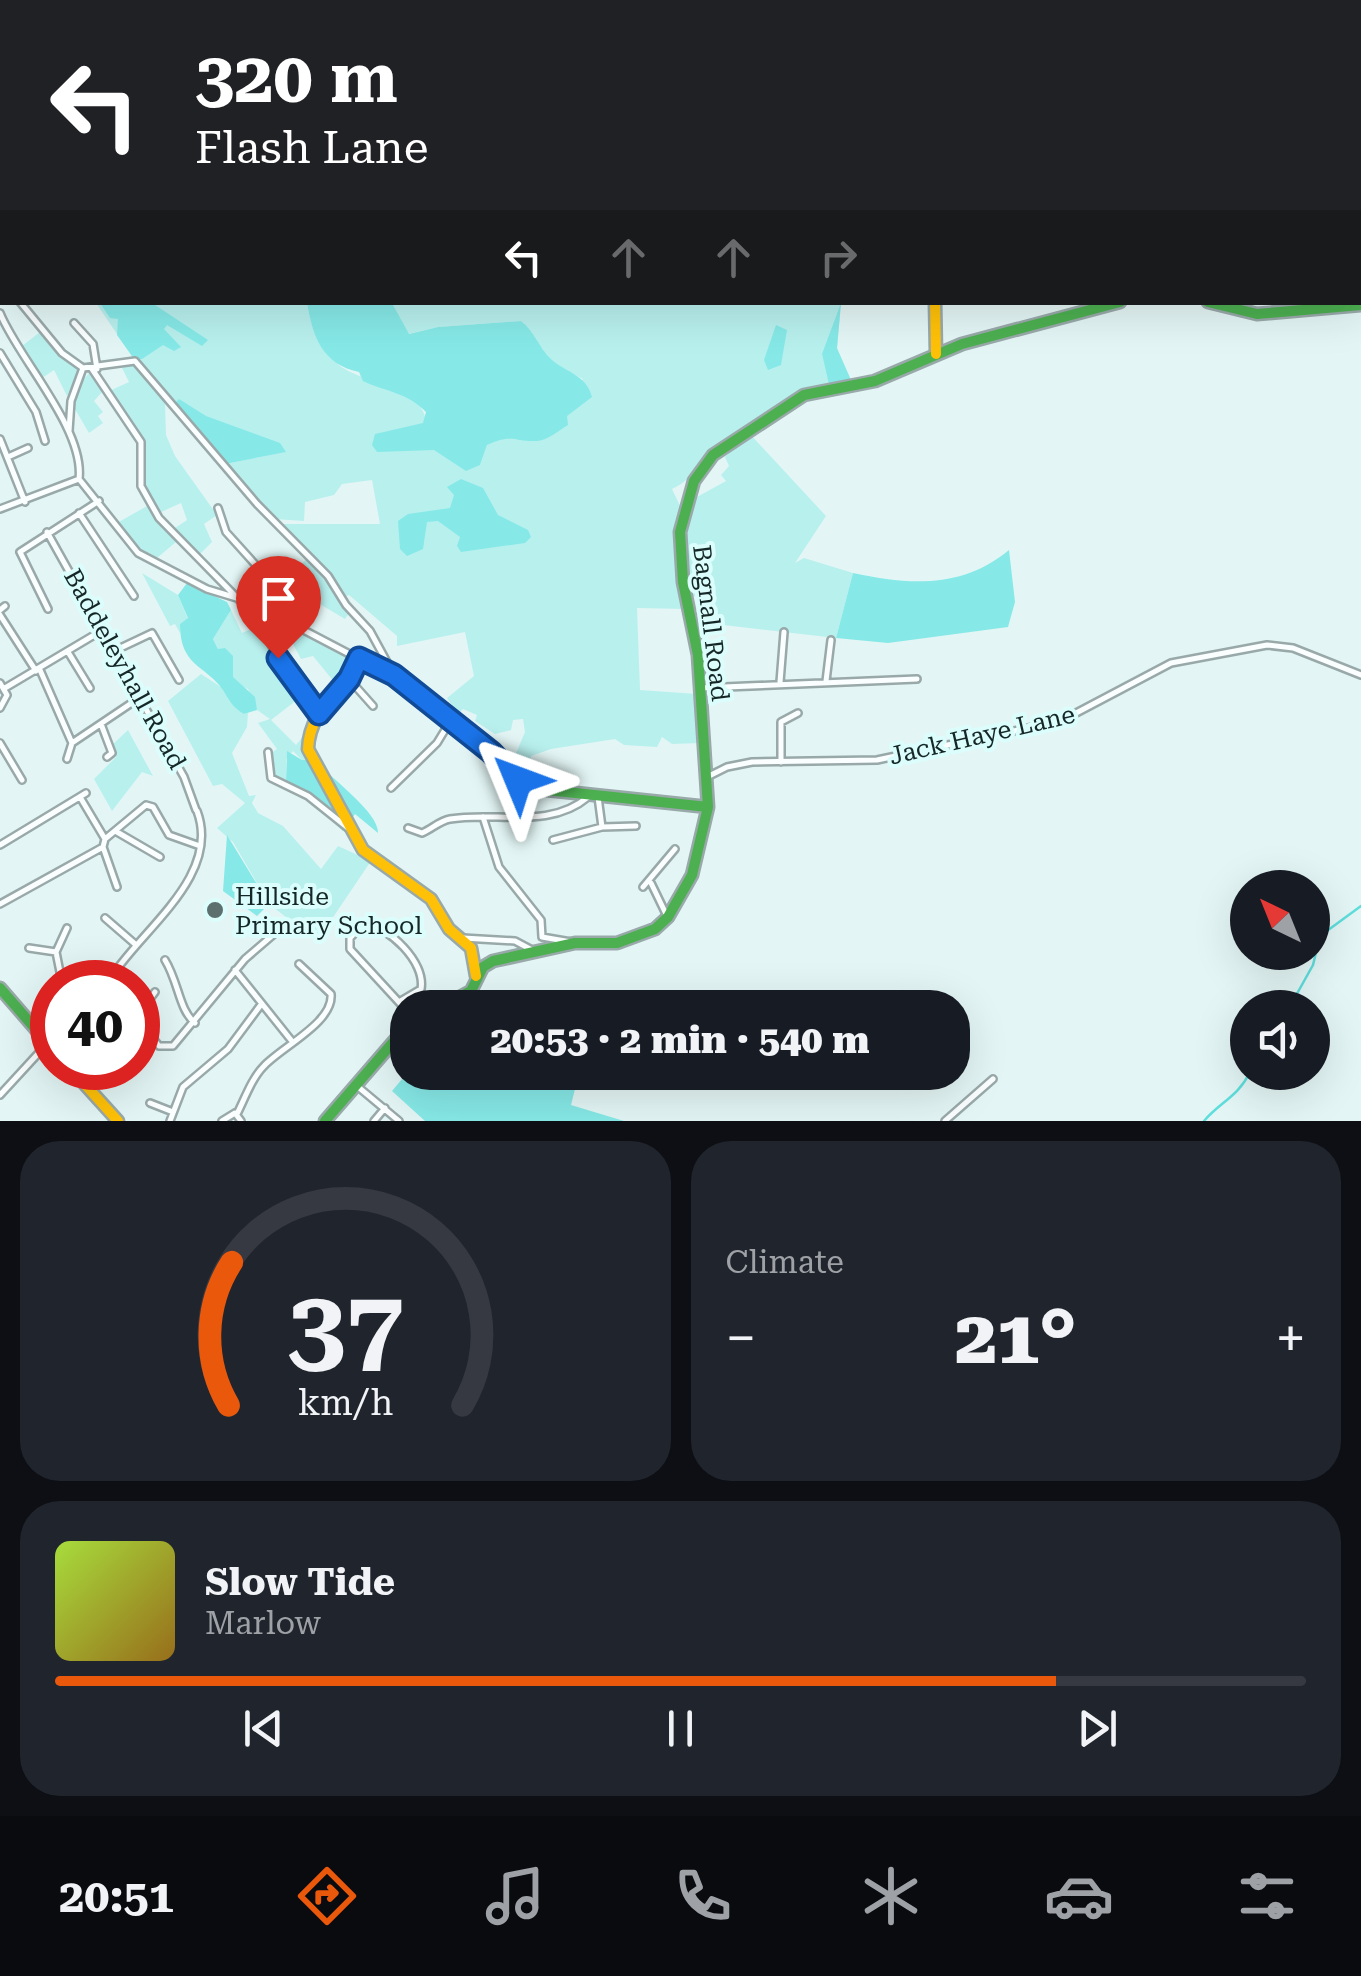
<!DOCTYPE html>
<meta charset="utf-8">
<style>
:root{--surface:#171b24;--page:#20242c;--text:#f1f3f6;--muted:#9ea1a6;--line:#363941;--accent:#ea580c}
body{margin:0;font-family:"Roboto Serif",serif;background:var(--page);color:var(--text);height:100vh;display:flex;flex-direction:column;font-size:38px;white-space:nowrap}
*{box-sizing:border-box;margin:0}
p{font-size:32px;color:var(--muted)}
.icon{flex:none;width:55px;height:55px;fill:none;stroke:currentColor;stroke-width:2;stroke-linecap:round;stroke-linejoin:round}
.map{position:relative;height:1121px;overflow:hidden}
.panel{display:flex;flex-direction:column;gap:20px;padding:20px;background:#0d0f14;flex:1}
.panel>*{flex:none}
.top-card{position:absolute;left:0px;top:0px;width:1362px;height:305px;box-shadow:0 10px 40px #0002;background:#202124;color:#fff;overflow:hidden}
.needle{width:65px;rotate:317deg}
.buttons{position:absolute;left:1230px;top:870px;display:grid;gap:20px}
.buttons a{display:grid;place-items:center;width:100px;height:100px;border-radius:50%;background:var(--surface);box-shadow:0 10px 40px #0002;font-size:50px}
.speed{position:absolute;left:30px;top:960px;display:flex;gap:20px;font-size:50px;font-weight:700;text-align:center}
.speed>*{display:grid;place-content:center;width:130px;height:130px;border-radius:50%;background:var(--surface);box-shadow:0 10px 40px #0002;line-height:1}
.speed .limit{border:15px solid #d22;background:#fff;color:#111}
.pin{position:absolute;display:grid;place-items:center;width:85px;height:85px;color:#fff;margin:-102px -42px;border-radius:50% 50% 50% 0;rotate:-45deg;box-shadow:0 0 10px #0007}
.pin .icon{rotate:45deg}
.me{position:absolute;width:110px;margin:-55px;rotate:314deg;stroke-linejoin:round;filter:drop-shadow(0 0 8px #0008)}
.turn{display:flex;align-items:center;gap:35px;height:210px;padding:0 30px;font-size:45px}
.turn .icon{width:130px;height:130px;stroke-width:2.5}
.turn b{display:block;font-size:70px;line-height:85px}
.lanes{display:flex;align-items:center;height:95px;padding:0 30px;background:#0003;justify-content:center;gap:50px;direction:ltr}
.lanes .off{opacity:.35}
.big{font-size:75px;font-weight:800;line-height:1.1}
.panel .tile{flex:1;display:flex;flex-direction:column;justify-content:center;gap:15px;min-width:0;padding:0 35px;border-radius:40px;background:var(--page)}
.panel .dial{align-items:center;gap:0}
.dial svg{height:260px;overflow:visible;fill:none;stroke:var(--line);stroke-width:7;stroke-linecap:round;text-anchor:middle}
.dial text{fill:var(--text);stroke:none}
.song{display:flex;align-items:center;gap:30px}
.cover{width:120px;height:120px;border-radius:15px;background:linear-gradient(135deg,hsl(80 70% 55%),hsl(40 70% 35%))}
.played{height:10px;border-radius:5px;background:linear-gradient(90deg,var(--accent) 80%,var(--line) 80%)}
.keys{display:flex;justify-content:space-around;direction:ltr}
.heat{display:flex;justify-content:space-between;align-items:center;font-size:55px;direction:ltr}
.panel .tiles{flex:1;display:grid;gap:20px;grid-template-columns:1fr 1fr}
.tile:last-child{grid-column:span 2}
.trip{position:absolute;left:390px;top:990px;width:580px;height:100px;border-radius:40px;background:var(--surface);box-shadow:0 10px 40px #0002;font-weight:800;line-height:100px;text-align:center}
.menu{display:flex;height:160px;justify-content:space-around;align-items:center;background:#090b0e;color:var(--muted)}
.menu .icon{width:70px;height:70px}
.menu .current{color:var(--accent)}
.menu b{font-size:45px;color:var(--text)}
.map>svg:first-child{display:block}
.green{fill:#b8f0ee}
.forest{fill:#86e9e7}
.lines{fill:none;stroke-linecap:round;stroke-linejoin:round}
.stream{stroke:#5ededc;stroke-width:2.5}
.street-casing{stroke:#99a9a9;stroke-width:10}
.fast-casing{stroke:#99a9a9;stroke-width:15}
.slow-casing{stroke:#99a9a9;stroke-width:15}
.street{stroke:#fbfefe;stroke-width:5}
.fast{stroke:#4caf50;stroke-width:10}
.slow{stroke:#ffc107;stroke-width:10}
.route-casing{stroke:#114b97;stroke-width:25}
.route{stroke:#1a73e8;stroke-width:18}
.poi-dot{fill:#5e6f6f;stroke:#dbfefd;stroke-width:4}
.labels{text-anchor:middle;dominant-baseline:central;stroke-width:8;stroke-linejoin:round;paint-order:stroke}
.street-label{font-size:25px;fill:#162727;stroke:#dbfefd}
.poi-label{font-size:25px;fill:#162727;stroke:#dbfefd;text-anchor:start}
</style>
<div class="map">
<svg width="1361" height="1121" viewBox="0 0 1361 1121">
<rect width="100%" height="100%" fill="#e3f6f5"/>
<path class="green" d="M298,0H857V2H300Z
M96,303H307C311,328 319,346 338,364C358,383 424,386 426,422L480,465L487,445L501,438L530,439L583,379C573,374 561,369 553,361C538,349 536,333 521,321L438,327L408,334L392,303H841L834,382C792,399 753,418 717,447C697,463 697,477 672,489L682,510L677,554L685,609L637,608L640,690L697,694L701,743L672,744L662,737L657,747L624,745L615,739L551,749L531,756L529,782L509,770L525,732L523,719L513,720L511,730L495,734L475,721L477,715L463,709L458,714L447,698L474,676L465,632L397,646V636L349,595L344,597L324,568L282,524H380L372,480L342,484L334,495L305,502L304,521L275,519L225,464L285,452L175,407L141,361L134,359Z
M40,332L81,371L67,396L54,370L39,380L22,346Z
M134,362L165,402L166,435L175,456L217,515L204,524L212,542L197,557L172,530L187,520L181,503L159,513L143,486L144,445L107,392L129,382L121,366Z
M90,372L102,392L94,401L103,412L98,416L103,423L89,433L72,404L77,387Z
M749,433L826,516L795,563L804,558L853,573L836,638L706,623L711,597L688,596L685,522L697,497L726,481L721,475L729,466L725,457Z
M147,506L176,542L157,558L137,548L117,523Z
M308,557L349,613L345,619L318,603L296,624L266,613L287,597L284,583Z
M142,573L178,595L188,619L180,624V633L175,624L170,626Z
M231,610L242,633L256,627L302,696L271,720L296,745L306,733L310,759L302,760L293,751L286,759V783L273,776L270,754L277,749L258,723L270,719L257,710L248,689L236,684L213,639Z
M291,626L355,660L339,688L313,656L301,659L286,631Z
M201,674L221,687L244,714L248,713L247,727L232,753L249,796L256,795L252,803L258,813L283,826L321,869L338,846L371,861L317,941L269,904L233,842L217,828L245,803L222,784L213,786L168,701Z
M128,730L153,776L142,772L112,811L94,779L116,757L112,745Z"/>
<path class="forest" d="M100,303H152L208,340L202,346L167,325L164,329L181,347L174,351L163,345L142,359H134L117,335L118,319L110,318Z
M307,303H392L409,334L438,327L521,321C536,333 538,347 551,359C566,373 586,374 592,397L567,416L568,425C560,430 546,441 537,441C515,442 512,433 487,445L480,465L466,471L434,450L377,452L372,445L375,434L423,423L426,412C407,392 386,392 363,381L359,372C322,364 313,337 307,303Z
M841,303L837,348L851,380L829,384L822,354Z
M776,325L787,330L781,365L768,370L764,360Z
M179,399L206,416L280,443L286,452L225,464L173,405Z
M461,479L483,488L498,515L528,530L531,537L525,543L461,552L457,546L460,537L438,521L427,522L423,549L407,556L400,549L398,521L408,514L450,508L454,495L447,487Z
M1009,550L1015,602L1008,627L888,643L836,638L853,573C909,585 962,589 1009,550Z
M187,583L227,602L231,610L213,639L218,649L225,648L233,656V677L255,697L257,710L244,714C232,707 230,701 223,690C206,665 180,667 180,624L188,618L178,595Z
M287,751L302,760L314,759C330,778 379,812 378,833L355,814L343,831L331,820L329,807L286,783Z
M227,835L269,904L257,916L223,891Z
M408,1072L579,1073L571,1105L624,1121H425L392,1091Z"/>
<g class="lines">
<path class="stream" d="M1145,0L1146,2
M1289,1008L1313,965L1320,936L1361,906
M1204,1121C1220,1102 1238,1097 1250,1072"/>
<defs>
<path id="street" d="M141,0L142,2
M918,0L919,2
M891,2L909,0
M940,2L941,0
M0,264L2,268
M20,302L62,353L83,368L135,361L257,504L328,576L346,605L370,631L394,675
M0,313C18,358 85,429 79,479
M74,323L93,344L97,369
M0,353L36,412L45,441
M92,369L141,442V486L159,518L254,615L278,657L319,713
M69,431L71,401L83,368
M0,439L25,502
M8,457L28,448
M79,479L138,553L207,589L240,599L262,572L226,532L218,508
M0,509L79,479
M79,513L134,596
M47,532L184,777L196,810
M48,609L20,552L99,501
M0,610L5,606
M0,615L36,671
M254,615L296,626L359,659
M114,651L152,633L179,680
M68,652L90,688
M40,670L72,743L139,698
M349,679L373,706
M826,681L831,640
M780,682L784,632
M0,683L7,695L0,708
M5,688L101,631
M701,688L917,679
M101,724L112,753L107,757
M0,743L22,780
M268,752L271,778L308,796L348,828
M67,759L72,743
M781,762V722L798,713
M707,777L727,767L752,762L877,760L1061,721L1171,663L1267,645L1293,648L1361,675
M391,788L437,743L451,720
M80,797L105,839L103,847L117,887
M598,797L602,827
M483,817L499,867L541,920L542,937L571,942
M408,828L422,833C432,829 439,821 450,819C495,811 549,830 588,797
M117,832L160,857
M105,839L146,805L153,807L169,835L200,846
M553,840L602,827L636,826
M0,845L86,793
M651,883L667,916
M643,887L675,849
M0,904L103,847
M105,918L135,944
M463,938L515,941L532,950
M29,948L56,952
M165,960C179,983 179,1010 195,1023
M235,970L291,1040
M62,982L56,952L67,928
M108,982C138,932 222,877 197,811
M399,1002L421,989C426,962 389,927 364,923L350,938V949L408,1012
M138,1015L155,992
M138,1020L159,1046H173L245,959L281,928
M357,1086L399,1121
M0,1095L46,1045
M150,1103L173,1112
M237,1114C245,1098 252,1078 264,1066C283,1046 334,1022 331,994L299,964
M170,1121L183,1087L228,1049L260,1006
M222,1121L235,1113L241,1121
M374,1121L385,1108
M945,1121L993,1079"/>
<path id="fast" d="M1208,302L1257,314L1361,305
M490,751L519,780L547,790L708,807
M0,988L52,1048
M439,1008L471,991L483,967L493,961L575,943H617L655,929L668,917L692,875L708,807L698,655L683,582L680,532L694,481L713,455L804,395L875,381L962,344L1120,302
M325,1121L408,1025"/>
<path id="slow" d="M860,0V2
M935,302L936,354
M476,976L471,948L449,929L431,899L363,850L308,749C309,712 341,689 359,659L424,699L490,751
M70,1068L118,1121"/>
</defs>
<use href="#street" class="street-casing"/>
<use href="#fast" class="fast-casing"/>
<use href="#slow" class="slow-casing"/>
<use href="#street" class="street"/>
<use href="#fast" class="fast"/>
<use href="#slow" class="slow"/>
</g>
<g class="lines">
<defs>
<path id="route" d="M278,658L319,714L349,679L359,658L394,675L491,752L518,780"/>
</defs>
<use href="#route" class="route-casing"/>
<use href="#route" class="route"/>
</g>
<circle class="poi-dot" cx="215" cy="910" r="10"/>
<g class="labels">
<g class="street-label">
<text transform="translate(711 623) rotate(83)">Bagnall Road</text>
<text transform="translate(125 669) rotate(61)">Baddeleyhall Road</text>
<text transform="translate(982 735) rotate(-13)">Jack Haye Lane</text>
</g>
<g class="poi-label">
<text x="235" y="896">Hillside<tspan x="235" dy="29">Primary School</tspan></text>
</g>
</g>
</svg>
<div class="buttons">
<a><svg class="needle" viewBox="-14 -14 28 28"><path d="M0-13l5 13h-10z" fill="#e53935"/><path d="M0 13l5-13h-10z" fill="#9ea1a6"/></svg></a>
<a><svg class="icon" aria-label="sound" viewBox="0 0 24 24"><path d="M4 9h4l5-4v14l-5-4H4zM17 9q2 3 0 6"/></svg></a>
</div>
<div class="speed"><div class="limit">40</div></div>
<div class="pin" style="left:278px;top:658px;background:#d93025"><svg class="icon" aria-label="arrive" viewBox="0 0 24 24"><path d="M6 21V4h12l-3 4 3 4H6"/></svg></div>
<svg class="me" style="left:518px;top:780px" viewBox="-20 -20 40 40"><path d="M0-17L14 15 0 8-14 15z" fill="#1a73e8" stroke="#fff" stroke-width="4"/></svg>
<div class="trip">20:53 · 2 min · 540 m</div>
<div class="top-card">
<div class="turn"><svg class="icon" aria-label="left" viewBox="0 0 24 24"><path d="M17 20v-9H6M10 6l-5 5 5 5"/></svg><div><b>320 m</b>Flash Lane</div></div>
<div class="lanes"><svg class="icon" aria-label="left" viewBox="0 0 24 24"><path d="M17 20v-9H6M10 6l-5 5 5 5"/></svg><svg class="icon off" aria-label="ahead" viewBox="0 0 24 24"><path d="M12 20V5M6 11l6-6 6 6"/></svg><svg class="icon off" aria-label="ahead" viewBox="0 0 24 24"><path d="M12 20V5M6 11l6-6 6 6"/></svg><svg class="icon off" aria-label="right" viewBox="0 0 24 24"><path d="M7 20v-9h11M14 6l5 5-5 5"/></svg></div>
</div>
</div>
<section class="panel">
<div class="tiles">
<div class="tile dial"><svg viewBox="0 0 100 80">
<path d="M14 69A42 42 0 1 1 86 69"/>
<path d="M14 69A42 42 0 0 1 15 25" stroke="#ea580c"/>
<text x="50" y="56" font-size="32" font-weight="700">37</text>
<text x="50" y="72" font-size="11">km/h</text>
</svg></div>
<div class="tile"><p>Climate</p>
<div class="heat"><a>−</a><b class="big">21°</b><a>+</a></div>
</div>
<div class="tile">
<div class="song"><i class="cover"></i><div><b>Slow Tide</b><p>Marlow</p></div></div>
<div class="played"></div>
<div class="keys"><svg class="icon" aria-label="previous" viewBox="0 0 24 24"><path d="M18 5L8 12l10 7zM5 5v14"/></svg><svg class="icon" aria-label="pause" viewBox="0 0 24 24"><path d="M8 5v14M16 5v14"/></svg><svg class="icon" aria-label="next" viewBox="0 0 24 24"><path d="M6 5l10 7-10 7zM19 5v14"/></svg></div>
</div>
</div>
</section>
<nav class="menu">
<b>20:51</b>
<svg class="icon current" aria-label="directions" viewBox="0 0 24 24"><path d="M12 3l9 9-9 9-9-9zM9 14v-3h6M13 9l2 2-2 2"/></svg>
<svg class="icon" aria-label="music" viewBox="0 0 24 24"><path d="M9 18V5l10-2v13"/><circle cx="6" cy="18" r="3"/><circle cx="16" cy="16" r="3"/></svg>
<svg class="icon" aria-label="phone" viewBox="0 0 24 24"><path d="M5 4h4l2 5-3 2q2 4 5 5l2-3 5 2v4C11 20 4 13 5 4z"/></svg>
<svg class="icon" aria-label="climate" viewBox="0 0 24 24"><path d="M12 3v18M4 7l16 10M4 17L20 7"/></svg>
<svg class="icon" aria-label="car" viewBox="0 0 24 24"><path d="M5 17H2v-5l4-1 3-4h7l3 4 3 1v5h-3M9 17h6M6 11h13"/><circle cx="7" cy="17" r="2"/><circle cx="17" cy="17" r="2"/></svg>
<svg class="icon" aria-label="filters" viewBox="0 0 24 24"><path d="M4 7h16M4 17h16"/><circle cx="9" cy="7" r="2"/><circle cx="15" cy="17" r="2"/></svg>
</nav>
